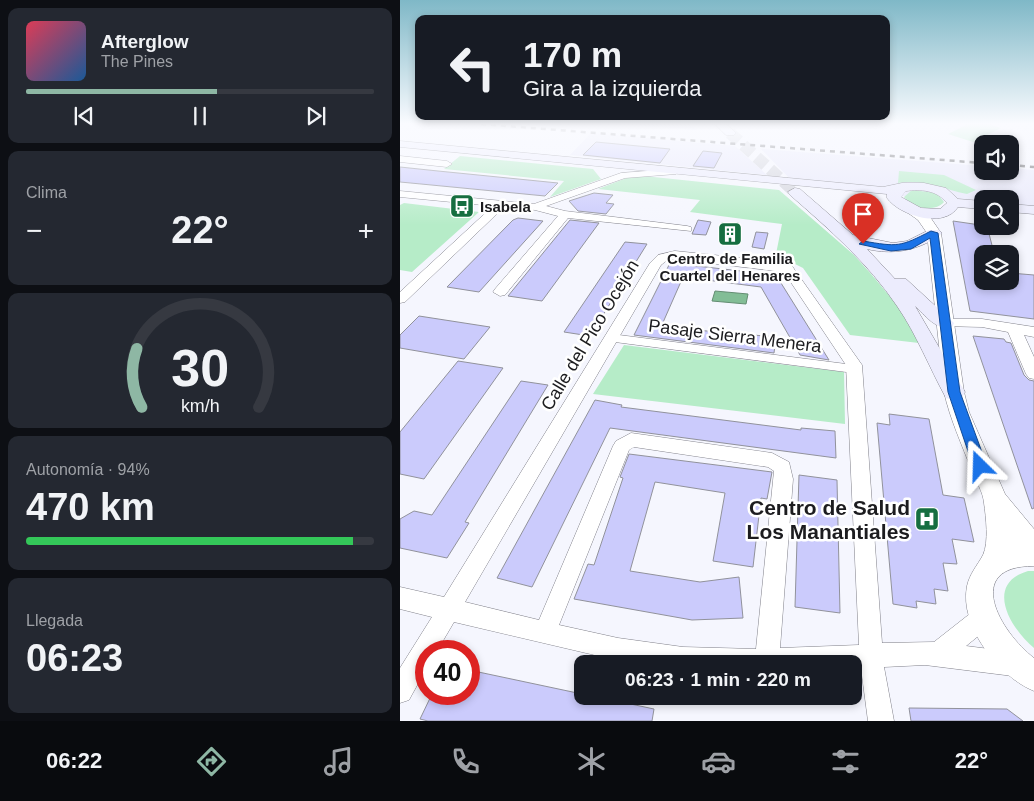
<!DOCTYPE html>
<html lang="es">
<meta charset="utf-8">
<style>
:root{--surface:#171b24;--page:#242831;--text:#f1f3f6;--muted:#9ea1a6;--line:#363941;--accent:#8eb7a4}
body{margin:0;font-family:Helvetica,sans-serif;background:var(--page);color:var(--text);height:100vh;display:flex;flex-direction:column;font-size:19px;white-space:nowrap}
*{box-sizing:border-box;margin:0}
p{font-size:16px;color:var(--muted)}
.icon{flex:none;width:28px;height:28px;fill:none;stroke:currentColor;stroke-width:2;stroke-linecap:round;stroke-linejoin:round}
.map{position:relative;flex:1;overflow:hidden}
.side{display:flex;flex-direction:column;gap:8px;padding:8px;background:#0d0f14;width:400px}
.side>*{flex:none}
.top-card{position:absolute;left:15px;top:15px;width:475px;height:105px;border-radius:10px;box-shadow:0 2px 8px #0003;background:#171b24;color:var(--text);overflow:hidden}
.buttons{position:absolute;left:574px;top:135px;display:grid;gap:10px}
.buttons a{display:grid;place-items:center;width:45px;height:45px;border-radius:10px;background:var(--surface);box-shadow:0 2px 8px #0003;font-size:25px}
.speed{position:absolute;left:15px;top:640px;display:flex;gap:10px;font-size:25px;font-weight:700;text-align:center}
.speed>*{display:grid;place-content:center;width:65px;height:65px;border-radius:50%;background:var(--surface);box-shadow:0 2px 8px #0003;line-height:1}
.speed .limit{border:8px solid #d22;background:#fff;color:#111}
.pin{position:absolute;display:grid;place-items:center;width:42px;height:42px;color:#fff;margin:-51px -21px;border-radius:50% 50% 50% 0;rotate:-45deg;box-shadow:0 0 5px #0007}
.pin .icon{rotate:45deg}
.me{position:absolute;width:55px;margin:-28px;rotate:338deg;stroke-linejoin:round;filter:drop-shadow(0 0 4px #0008)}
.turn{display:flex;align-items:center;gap:18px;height:105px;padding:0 25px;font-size:22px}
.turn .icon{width:65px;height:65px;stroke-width:2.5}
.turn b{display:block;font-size:35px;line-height:42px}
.big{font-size:38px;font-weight:700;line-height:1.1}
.side .widget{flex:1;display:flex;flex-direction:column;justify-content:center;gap:8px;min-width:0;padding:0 18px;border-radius:10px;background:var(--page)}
.side .dial{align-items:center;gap:0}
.dial svg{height:130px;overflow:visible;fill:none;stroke:var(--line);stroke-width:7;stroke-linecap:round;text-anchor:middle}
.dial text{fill:var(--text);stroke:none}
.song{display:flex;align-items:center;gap:15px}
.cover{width:60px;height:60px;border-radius:8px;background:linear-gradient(135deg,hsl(350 70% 55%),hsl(210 70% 35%))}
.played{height:5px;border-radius:2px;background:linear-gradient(90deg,var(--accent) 55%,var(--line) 55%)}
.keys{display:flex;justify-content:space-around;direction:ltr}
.heat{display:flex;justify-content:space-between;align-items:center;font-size:28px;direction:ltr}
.charge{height:8px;border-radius:4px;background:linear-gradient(90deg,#34c759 94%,var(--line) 0)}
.trip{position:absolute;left:174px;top:655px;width:288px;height:50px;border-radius:10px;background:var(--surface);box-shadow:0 2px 8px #0003;font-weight:700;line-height:50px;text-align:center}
.menu{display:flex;height:80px;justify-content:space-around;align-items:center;background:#090b0e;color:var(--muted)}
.menu .icon{width:35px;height:35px}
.menu .on{color:var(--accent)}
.menu b{font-size:22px;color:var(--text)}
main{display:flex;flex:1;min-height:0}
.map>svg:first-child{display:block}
.built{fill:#e9e9fb}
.green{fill:#b6ecc8}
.water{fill:#82bd96;stroke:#638d72}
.building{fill:#cbcbfc;stroke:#91929b}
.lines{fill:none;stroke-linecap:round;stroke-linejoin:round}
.secondary-tunnel{stroke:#d4d5dd;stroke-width:12;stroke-dasharray:12 6;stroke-linecap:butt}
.pedestrian-casing{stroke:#81818a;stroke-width:1}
.minor-casing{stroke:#81818a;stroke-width:1}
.tertiary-casing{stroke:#81818a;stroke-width:1}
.secondary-casing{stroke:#81818a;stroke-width:1}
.pedestrian{fill:#fff;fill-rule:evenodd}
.minor{fill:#fff;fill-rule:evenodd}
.tertiary{fill:#fff;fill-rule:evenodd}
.secondary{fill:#ececfd;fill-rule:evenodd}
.rail{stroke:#616266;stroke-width:2.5;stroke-dasharray:5 5;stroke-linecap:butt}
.route{fill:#1a73e8;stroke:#114b97}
.labels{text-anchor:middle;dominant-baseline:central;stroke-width:5;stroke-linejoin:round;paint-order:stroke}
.far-poi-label{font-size:15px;font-weight:bold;fill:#1c1c1f;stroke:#fff;text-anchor:start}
.street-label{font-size:18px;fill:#1c1c1f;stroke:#fff}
.near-poi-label{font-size:21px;font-weight:bold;fill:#1c1c1f;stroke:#fff;text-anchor:end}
</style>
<main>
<section class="side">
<div class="widget">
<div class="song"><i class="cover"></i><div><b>Afterglow</b><p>The Pines</p></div></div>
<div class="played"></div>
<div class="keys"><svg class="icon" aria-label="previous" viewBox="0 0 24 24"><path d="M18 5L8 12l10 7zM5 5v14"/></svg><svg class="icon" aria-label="pause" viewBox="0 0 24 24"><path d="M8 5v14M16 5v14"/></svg><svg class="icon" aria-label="next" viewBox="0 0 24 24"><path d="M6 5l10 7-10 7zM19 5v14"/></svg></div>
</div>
<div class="widget"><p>Clima</p>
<div class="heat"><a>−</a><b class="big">22°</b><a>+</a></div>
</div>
<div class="widget dial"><svg viewBox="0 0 100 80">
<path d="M14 69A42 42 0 1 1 86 69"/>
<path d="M14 69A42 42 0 0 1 11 33" stroke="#8eb7a4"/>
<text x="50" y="56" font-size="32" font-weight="700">30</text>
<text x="50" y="72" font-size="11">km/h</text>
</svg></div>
<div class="widget"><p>Autonomía · 94%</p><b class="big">470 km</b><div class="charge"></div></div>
<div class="widget"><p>Llegada</p><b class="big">06:23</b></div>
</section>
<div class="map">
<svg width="634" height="721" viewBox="0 0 634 721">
<rect width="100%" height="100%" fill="#f5f6fe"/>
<path class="built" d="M217,124H290L297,130Z
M191,133L335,146L367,175L170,155Z
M361,149L582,166V171H610V168L634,170V210L610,208V199H582V205L395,184Z"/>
<path class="green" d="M568,124H588L601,128L573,142L548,134Z
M60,156L193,169L201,179L150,197L164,181L44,169Z
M499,171L544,175L576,190L567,194C540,189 528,179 498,183Z
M244,176L379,190L454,255L472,275L497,305L519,343L450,335L403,268L389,261L375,259L382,224L290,212L300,200L198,189L229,177Z
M512,190L537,193L544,202C535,213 511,208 504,197Z
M4,203L79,212L12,272L0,270V205Z
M224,345L444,372L445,424L193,394Z
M628,571H634V648C610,628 584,584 628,571Z"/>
<path class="water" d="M315,291L348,294L346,304L312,301Z"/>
<path class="building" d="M196,142L270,149L260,163L183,155Z
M303,151L322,153L314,168L293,166Z
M0,167L38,171L158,183L145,196L21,184L0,182Z
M194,193L213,195L206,203L214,204L206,214L178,211L169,201Z
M118,218L143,221L79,292L47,287L113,220Z
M170,220L199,223L142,301L108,296Z
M298,220L311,222L306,235L292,234Z
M553,221L587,226L594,253L582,252V281H610V273L634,275V319L570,311Z
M356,232L368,233L364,249L352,247Z
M225,242L247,244L190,336L164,332Z
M270,263L376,275L429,360L400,355L361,287L283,277L261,327L376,337L374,353L234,335Z
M19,316L90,327L64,359L0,348V335Z
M573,336L604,339L606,342L611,343L624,375L629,380L634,381V508L632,509Z
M58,361L103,368L24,479L0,474V432Z
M121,381L148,385L65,522L69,523L47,558L0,548V519L14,511L32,515Z
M195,400L222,405L221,407L401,430V428L435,431L436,458L210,428L132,587L97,578Z
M489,414L529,419L543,495L564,498L574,542L552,539L557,564L543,563L548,591L534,589L536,604L516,601L517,608L493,604L477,423L490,425Z
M229,454L372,472L367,499L361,498L353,567L313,561L325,493L255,482L230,571L300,582L339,577L343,618L292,620L174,599L188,564L194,565L223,478L220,477Z
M399,475L437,480L440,613L395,607Z
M69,670L182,694V696H193L254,709L252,721H28L20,719L32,694H69Z
M509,708L607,709L623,721H511Z"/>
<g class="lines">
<path class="secondary-tunnel" d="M330,133L395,192"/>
<defs>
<path id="pedestrian" d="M211,334L454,365L460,369L454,373L207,341L206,338Z"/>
<path id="minor" d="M0,156L47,161L52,164L47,167L0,162Z
M273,169L278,172L276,174L225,178L146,206L165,211L287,226L291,227V231L168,218L105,295L100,296L93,292L95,289L158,216L135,210L104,207L5,302L0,303V292L93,206L0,197V191L134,204L221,173Z
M275,251L381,262L392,266L462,365L482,643L534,642L576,609L584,606L592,609L595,617L592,625L566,646L613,652L621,656L625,664L621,672L613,676L525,665L484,667L494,721H468L461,668H452V664H233L54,622L37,651H26V669L9,700L0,703V668L32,617L0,609V587L44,597L250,263L258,255ZM275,259L384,272L446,365L459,645L380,648L393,479L389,462L372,453L231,433L216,441L213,446L139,620L65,602L261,265L266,261ZM234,447L368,467L374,471L356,649L283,647L218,638L159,625L229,450Z
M545,319H582L634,327V337L624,335L634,357V379L629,378L626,374L608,332L582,327L540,326L538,323Z"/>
<path id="tertiary" d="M511,206L528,214L541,233L564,392L569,412L605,494L634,529V566C562,566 600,632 634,658V691C599,677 559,626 567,586C570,573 577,566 583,555C589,542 586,517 584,503C583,492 576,481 572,471C562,445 550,419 544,392L527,233L518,220L504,210Z"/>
<path id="secondary" d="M315,124H326L336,133L334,135H326Z
M0,141L483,187L502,183H524L546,188L558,199L582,201V209L558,207C544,229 500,216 487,198V194L0,147ZM506,191C521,189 537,190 547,203L540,209L521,208L501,197Z
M395,188L400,189L453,235L493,243L507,241L529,230H539L542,233L539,236C516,251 493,255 467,249L495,279H506L554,323L552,327C536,331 525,315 515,306L565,392L562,398L554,400L546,398C529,367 517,335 497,306C468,263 429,229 390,195L388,192Z
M610,204L634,206V214L610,212Z"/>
</defs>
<use href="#pedestrian" class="pedestrian-casing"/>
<use href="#minor" class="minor-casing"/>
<use href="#tertiary" class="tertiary-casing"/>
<use href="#secondary" class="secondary-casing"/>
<use href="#pedestrian" class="pedestrian"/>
<use href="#minor" class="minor"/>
<use href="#tertiary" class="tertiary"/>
<use href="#secondary" class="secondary"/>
<path class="rail" d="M81,124L582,163
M610,165L634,167"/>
</g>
<linearGradient id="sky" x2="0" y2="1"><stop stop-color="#7fb8c7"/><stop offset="0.55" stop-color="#fafbff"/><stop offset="1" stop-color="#fafbff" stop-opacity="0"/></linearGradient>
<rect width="634" height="225" fill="url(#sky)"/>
<path class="route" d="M531,231L538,233L560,392L587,466L585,470H575L573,466L548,392L530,238L511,249L491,251L459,244L463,241C498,247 500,247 531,231Z"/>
<defs>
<symbol id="bus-square" viewBox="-11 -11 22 22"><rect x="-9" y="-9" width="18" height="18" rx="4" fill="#166e40" stroke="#fff"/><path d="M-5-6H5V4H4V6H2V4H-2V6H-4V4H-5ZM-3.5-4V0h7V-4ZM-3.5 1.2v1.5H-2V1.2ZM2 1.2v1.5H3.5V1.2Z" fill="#fff"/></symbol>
<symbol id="building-square" viewBox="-11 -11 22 22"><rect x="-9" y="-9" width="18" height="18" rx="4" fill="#166e40" stroke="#fff"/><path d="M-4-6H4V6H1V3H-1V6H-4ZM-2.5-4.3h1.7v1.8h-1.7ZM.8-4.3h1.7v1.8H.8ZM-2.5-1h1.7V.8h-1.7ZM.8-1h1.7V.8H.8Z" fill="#fff"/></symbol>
<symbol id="hospital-square" viewBox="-11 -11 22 22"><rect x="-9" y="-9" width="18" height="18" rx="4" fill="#166e40" stroke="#fff"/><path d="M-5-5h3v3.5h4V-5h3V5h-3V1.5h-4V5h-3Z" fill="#fff"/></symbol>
</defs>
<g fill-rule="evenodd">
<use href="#bus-square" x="48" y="192" width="28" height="28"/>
<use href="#building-square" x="316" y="220" width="28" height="28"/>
<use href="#hospital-square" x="513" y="505" width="28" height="28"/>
</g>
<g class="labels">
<g class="far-poi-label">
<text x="80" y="206">Isabela</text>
<text x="330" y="258" text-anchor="middle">Centro de Familia<tspan x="330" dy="17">Cuartel del Henares</tspan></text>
</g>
<g class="street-label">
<text transform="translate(190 335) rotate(-59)">Calle del Pico Ocejón</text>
<text transform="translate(335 336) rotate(7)">Pasaje Sierra Menera</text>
</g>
<g class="near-poi-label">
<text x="510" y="507">Centro de Salud<tspan x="510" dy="24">Los Manantiales</tspan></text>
</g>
</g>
</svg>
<div class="buttons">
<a><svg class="icon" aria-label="sound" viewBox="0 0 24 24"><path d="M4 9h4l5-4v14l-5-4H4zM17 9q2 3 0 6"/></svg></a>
<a><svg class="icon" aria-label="search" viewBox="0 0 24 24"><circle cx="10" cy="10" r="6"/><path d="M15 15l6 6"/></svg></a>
<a><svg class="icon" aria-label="layers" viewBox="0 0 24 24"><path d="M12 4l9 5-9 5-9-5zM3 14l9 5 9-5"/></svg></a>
</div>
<div class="speed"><div class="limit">40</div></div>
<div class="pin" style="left:463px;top:244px;background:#d93025"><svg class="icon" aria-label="arrive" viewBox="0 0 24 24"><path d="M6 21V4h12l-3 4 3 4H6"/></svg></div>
<svg class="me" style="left:580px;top:466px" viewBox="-20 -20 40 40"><path d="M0-17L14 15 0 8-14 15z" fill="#1a73e8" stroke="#fff" stroke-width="4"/></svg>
<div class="trip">06:23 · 1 min · 220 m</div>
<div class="top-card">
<div class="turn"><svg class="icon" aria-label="left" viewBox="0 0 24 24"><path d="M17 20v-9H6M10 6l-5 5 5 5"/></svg><div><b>170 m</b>Gira a la izquierda</div></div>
</div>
</div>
</main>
<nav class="menu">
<b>06:22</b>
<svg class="icon on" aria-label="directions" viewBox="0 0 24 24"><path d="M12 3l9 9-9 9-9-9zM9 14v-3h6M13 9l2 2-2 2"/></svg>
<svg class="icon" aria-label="music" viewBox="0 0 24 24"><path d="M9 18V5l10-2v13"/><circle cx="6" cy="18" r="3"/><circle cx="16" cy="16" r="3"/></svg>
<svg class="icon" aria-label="phone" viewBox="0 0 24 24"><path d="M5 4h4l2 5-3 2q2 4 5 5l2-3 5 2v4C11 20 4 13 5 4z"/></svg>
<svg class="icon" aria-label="climate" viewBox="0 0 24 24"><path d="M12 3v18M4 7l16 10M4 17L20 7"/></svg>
<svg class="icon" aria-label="car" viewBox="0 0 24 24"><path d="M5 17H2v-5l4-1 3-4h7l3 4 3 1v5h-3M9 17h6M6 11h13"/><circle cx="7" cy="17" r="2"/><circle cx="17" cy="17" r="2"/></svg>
<svg class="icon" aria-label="filters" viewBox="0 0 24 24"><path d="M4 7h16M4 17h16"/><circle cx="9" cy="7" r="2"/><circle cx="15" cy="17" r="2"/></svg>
<b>22°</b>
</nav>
